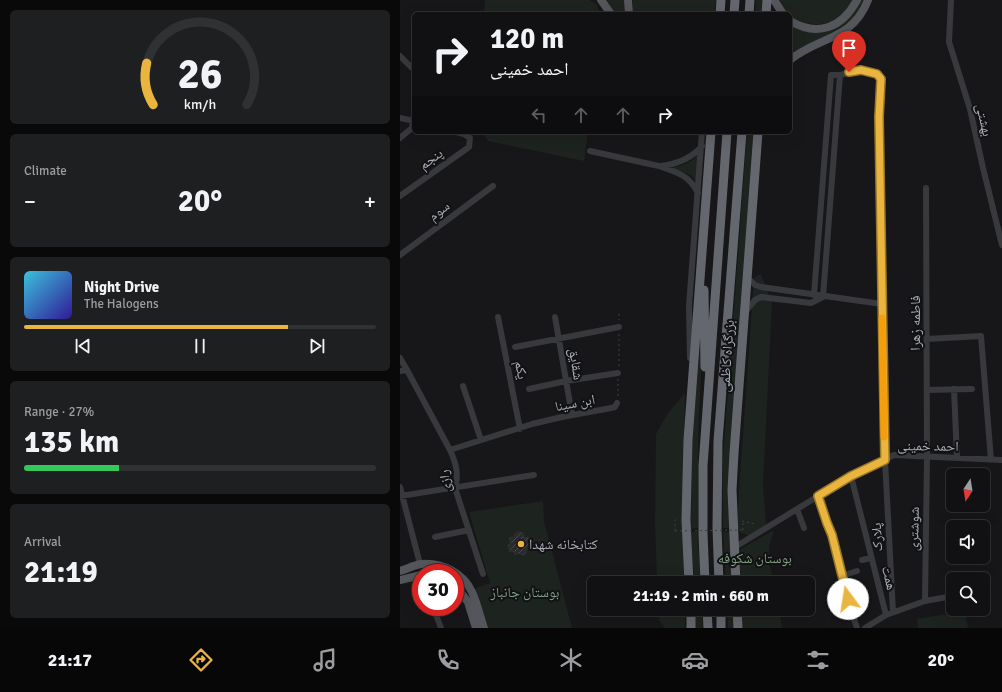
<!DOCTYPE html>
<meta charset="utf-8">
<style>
:root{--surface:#111113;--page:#1e1f21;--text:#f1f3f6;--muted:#9c9da0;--line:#303133;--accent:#e9b53f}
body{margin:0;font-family:Signika,"Noto Naskh Arabic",sans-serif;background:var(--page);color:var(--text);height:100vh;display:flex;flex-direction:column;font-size:15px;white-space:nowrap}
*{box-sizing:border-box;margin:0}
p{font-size:13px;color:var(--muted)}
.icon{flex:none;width:22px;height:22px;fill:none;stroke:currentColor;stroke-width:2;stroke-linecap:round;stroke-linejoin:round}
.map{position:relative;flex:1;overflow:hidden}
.sheet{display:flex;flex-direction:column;gap:10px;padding:10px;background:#09090a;width:400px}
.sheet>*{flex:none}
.guide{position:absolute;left:12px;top:12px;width:380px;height:122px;border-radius:6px;box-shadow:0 4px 16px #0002,0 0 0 1px var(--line);background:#111113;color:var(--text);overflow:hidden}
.needle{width:26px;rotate:192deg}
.fabs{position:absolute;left:546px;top:468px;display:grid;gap:8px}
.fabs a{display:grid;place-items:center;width:44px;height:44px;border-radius:6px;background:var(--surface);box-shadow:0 4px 16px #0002,0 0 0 1px var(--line);font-size:20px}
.speed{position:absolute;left:12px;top:564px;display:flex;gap:8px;font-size:20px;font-weight:700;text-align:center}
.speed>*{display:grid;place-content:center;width:52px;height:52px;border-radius:50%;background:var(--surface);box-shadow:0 4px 16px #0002,0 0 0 1px var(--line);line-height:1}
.speed .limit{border:6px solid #d22;background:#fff;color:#111}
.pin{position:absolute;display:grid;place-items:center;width:34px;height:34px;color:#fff;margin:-41px -17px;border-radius:50% 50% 50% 0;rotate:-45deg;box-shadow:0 0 4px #0007}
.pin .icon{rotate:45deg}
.me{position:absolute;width:44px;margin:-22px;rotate:346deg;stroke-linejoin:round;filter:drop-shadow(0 0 3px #0008)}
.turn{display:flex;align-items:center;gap:14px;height:84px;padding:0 12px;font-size:18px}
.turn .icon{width:52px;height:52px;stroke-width:2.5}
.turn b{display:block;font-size:28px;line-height:34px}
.lanes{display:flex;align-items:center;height:38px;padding:0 12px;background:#0003;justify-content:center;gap:20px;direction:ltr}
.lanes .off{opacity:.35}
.big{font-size:30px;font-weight:700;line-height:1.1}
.sheet .card{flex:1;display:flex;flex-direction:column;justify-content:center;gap:6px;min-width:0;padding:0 14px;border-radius:6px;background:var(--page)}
.sheet .dial{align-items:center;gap:0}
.dial svg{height:104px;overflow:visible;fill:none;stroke:var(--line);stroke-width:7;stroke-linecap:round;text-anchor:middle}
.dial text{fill:var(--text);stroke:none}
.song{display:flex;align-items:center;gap:12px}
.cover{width:48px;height:48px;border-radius:6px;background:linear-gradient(135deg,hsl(190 70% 55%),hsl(250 70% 35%))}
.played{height:4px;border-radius:2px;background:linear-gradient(90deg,var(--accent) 75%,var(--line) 75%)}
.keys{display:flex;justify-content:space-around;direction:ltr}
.heat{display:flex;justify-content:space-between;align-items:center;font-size:22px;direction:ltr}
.charge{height:6px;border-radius:3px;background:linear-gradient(90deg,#34c759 27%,var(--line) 0)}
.trip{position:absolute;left:187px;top:576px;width:228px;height:40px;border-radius:6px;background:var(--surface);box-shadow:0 4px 16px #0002,0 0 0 1px var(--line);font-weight:700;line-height:40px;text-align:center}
.menu{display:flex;height:64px;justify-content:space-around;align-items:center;background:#070708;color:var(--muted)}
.menu .icon{width:28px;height:28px}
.menu .active{color:var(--accent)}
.menu b{font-size:18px;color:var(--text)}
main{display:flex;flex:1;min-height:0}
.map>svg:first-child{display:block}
.green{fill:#1d231e}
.building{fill:url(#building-hatch);stroke:#313134}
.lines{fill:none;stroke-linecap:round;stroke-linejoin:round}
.path{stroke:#3e4044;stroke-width:1;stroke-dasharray:2 3;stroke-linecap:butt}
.minor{stroke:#38393d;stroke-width:6}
.major{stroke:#54565c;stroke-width:8}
.highway{stroke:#64676e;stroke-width:9}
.path-bridge{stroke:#3e4044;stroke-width:1;stroke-dasharray:2 3;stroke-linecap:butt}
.route-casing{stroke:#977629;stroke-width:10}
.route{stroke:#e9b53f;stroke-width:7}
.slow{stroke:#f59e0b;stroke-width:7}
.poi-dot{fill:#e9b53f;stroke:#121214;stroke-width:1.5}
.labels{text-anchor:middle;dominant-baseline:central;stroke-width:4;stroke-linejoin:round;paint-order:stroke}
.street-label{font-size:14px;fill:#aaadb8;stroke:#121214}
.poi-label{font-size:14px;fill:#aaadb8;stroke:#121214;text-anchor:start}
.park-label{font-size:14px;fill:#82a285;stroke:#121214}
</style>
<main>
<section class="sheet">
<div class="card dial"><svg viewBox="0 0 100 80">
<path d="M14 69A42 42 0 1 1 86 69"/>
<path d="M14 69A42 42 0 0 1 9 37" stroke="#e9b53f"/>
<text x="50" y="56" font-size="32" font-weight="700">26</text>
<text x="50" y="72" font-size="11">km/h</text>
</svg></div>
<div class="card"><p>Climate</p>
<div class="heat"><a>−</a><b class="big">20°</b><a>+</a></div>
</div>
<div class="card">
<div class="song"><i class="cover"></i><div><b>Night Drive</b><p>The Halogens</p></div></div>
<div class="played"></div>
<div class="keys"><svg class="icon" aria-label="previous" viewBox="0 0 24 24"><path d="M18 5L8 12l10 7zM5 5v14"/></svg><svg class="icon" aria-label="pause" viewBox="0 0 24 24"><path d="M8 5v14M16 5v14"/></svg><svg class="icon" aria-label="next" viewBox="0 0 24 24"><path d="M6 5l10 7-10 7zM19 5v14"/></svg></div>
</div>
<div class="card"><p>Range · 27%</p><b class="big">135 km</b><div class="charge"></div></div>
<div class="card"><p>Arrival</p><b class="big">21:19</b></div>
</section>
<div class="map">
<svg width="602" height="628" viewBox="0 0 602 628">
<defs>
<pattern id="building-hatch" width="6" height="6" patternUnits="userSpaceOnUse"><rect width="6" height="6" fill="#2a2a2d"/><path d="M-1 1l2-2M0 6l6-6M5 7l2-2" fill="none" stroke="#464649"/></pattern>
</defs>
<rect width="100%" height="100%" fill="#171719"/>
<path class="green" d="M85,0H189L197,5L200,14H84Z
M205,0H224L225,14H215Z
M233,0H316L314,14H233Z
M356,0H363V14H355Z
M378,0H453C437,25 419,30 392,18L390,14H388Z
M460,0H465L457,15L438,31L405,46L390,55V25C404,35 430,34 444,23C451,17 456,8 460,0Z
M79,132H188L184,161L88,141L83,133Z
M347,132H354L330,528H323V458Z
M299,154L297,182C291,173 280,170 270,168C282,166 291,163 299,154Z
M361,274L372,303L363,484L366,527L350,536L341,533L338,527V505L354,278Z
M301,335L302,347L298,440V528L291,529L292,435Z
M285,393L283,525L284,583H257L255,523L256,434L268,413Z
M143,501L144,521L172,628H88L75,588L90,583L69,512Z
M374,530L369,546L370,567L374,583H341L339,550Z
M291,532H298L300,583H294Z
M323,532H330L333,583H326Z
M258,609H285V628H265L259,620Z
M294,609H302L303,628H295Z
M327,609H334L335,628H328Z
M342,609H379L382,628H342Z
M565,611L568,628H518L517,619Z"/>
<path class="building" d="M118,532L123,533L124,538L128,537L131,540L132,545L127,547L126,552L124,555L118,553L115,555L114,551L110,552L108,545L111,543L109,538L114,537L115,534Z"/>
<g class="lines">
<path class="path" d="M219,314V320
M219,366V333
M218,396V379
M342,521L355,524
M343,530V521
M275,531V520H279"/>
<path class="minor" d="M551,0L549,42L570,109L583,168L602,245
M0,56L14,70
M440,75L461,70L477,74L481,79L479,117L485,460L493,612
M0,118L14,121
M0,138L12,128L13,121
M190,151L259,166C277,172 289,175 298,193
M261,166C277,164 291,159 302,146
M0,196L69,147L70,138L64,134L56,132
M0,255L93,186
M347,277L355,285L361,287L482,304
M414,295L431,75H440L423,297
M345,312L355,300L361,297L411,303L423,297
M98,317L120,429
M155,317L172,415
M527,339L581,336L591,460
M115,347L219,327
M0,358L7,370L0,371
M290,358L289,306L302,132
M7,370L50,450C56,463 59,474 55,488L83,574
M63,386L81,440
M129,389L166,381L218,373
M554,389L557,458
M527,390L572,389
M50,450L132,424L162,417L211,408L215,407L217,403
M451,476L486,615
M0,487L20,564
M0,496L134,475
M418,497L427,523L432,535L451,610L457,628
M397,509L404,528
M35,537L69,530
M335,547L451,476L494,455L602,460
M462,560L471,558
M442,576L457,571
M525,601L527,457L526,188
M33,607L41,628
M465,628L486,615L525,601L553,596"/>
<path class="major" d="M201,0L211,14
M228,0L229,14
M374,0L383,14
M390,21C418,37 442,28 457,0
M390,60C419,36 452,41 468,0
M0,571C7,569 14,565 21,564C42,562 63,573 72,592C77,603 80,616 84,628
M0,580L21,575
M55,585L68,602L76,628"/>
<path class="highway" d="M320,14L321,0
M334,14L335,0
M349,14L350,0
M366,14L367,0
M304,290L305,367
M289,583L286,520L288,440L311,132
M305,583L303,533V466L327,132
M319,583L317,528L318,441L342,132
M336,583L332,490L334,453L358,132
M291,609V628
M307,609L308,628
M321,609V628
M337,609L338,628"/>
<path class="path-bridge" d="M275,531L343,530"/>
</g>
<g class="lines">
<defs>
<path id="route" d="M448,599L432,535L427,523L418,496L451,476L485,460L479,117L481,79L477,74L461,70L449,72"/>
</defs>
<use href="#route" class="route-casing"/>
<use href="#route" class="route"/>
<path class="slow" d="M482,318L484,437"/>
</g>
<circle class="poi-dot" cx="121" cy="544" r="4"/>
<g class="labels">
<g class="street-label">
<text transform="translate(584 120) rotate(77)">بهشتی</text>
<text transform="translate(31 159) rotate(-36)">پنجم</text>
<text transform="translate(39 211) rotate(-37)">سوم</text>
<text transform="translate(515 323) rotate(-90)">فاطمه زهرا</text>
<text transform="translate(327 356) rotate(-86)">بزرگراه کاظمی</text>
<text transform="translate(176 364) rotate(81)">شقایق</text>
<text transform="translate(121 370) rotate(79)">یکم</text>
<text transform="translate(175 403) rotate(-11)">ابن سینا</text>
<text transform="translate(528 446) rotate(1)">احمد خمینی</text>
<text transform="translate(45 481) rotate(-96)">رازی</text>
<text transform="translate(514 529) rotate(-89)">شوشتری</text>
<text transform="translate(477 537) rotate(-93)">پلارک</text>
<text transform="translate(489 578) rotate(76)">همت</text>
</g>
<g class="poi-label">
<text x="129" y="544">کتابخانه شهدا</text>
</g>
<g class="park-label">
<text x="355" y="558">بوستان شکوفه</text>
<text x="125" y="592">بوستان جانباز</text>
</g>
</g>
</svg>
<div class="fabs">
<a><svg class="needle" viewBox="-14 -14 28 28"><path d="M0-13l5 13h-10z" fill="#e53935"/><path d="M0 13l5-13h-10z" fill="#9c9da0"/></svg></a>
<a><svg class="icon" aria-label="sound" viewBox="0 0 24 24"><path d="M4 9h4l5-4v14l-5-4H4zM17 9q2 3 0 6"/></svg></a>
<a><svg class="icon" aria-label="search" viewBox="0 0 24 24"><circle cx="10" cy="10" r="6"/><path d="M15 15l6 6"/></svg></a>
</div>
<div class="speed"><div class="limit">30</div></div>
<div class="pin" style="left:449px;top:72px;background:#d93025"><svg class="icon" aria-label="arrive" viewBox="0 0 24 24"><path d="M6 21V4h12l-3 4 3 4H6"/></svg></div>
<svg class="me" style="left:448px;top:599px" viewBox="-20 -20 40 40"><circle r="19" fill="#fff"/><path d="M0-13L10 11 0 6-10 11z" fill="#e9b53f"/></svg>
<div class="trip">21:19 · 2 min · 660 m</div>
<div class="guide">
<div class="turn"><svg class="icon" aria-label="right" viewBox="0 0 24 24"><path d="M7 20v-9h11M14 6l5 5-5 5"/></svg><div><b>120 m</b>احمد خمینی</div></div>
<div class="lanes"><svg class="icon off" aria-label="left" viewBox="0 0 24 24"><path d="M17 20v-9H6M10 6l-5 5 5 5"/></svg><svg class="icon off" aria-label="ahead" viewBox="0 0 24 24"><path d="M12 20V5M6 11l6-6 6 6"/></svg><svg class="icon off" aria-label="ahead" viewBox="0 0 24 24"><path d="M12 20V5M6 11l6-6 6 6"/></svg><svg class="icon" aria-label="right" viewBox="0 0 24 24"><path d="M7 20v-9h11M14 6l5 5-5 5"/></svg></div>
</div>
</div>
</main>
<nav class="menu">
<b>21:17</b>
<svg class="icon active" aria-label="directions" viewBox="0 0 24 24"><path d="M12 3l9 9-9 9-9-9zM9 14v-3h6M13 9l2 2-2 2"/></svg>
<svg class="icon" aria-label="music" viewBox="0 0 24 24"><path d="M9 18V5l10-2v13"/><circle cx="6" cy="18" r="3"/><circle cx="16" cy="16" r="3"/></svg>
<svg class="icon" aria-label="phone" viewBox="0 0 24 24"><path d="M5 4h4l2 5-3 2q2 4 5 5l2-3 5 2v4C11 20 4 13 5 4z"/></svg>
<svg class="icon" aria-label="climate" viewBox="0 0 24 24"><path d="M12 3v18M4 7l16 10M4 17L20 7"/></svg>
<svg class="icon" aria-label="car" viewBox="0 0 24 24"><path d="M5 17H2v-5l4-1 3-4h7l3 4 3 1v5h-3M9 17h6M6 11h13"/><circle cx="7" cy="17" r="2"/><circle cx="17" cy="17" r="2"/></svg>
<svg class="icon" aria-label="filters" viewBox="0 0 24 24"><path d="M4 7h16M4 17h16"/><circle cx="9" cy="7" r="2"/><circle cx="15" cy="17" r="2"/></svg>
<b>20°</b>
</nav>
